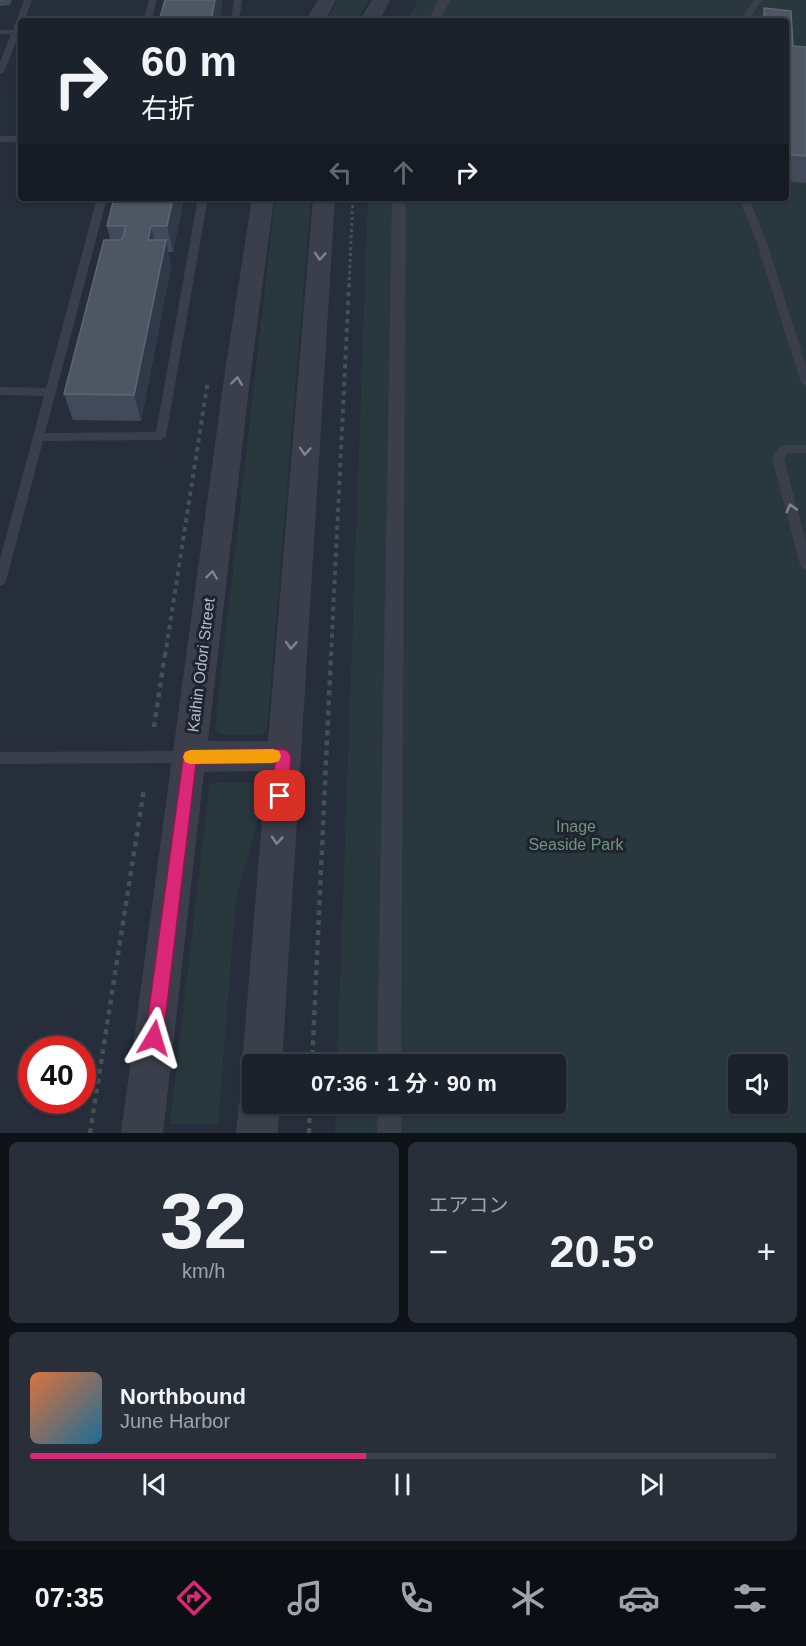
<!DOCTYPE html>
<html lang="ja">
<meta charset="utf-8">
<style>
:root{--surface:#1c222c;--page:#292f38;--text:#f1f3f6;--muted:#a0a4a9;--line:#3a3f48;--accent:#db2777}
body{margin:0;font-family:Arial,"Noto Sans JP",sans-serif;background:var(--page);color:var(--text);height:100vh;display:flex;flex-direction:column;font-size:22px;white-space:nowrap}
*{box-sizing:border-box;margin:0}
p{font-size:20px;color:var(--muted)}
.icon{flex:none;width:33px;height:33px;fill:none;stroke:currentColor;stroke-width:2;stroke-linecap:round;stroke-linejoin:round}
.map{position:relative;height:1133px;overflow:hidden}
.side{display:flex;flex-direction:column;gap:9px;padding:9px;background:#0f1318;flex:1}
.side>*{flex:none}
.hud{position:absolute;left:18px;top:18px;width:771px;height:183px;border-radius:6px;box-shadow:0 2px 4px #0004,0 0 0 2px var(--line);background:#1c222c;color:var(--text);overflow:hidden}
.controls{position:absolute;left:728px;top:1054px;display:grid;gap:12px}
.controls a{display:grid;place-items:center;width:60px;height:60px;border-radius:6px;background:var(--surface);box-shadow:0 2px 4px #0004,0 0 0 2px var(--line);font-size:30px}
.speed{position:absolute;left:18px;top:1036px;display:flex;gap:12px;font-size:30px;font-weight:700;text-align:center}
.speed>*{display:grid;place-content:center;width:78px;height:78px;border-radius:50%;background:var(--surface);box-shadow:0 2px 4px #0004,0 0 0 2px var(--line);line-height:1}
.speed .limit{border:9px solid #d22;background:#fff;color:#111}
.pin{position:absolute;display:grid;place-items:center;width:51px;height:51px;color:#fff;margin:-26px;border-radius:12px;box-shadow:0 3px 9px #0006}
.me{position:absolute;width:66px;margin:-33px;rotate:7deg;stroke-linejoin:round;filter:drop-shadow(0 0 4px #0008)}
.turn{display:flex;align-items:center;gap:21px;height:126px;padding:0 24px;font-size:27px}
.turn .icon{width:78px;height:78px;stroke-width:2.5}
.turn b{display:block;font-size:42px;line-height:51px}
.lanes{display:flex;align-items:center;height:57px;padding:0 24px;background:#0003;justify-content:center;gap:30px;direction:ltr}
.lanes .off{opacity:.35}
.big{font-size:45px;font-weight:700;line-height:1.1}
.side .card{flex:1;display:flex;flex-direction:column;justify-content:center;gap:9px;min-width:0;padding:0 21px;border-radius:9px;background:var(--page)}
.side .dial{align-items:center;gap:0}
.dial b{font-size:78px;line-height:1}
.song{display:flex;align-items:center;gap:18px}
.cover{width:72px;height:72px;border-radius:9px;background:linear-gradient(135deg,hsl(20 70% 55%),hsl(200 70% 35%))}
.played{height:6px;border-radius:3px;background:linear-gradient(90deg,var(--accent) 45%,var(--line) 45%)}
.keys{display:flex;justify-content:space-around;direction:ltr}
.heat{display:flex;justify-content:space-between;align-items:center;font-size:33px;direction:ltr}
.side .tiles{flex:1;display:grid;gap:9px;grid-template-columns:1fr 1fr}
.card:last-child{grid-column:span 2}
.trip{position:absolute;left:242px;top:1054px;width:324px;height:60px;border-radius:6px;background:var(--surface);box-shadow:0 2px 4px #0004,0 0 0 2px var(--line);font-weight:700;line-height:60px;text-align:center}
.menu{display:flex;height:96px;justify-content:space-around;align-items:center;background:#0b0e12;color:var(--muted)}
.menu .icon{width:42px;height:42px}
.menu .current{color:var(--accent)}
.menu b{font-size:27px;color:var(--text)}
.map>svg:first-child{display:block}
.green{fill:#28383c;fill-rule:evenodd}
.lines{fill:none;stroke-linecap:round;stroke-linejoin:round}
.path-far2{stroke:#415154;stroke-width:3;stroke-dasharray:3 3;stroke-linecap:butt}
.path-far1{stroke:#415154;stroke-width:4;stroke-dasharray:4.5 4.5;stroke-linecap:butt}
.path{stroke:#415154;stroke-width:4.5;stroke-dasharray:5 5;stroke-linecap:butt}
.service{fill:#3a3f4b;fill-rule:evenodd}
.pedestrian{fill:#3a3f4b;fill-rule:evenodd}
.tertiary{fill:#3a3f4b;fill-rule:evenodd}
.wall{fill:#424958}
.shaded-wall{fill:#313948}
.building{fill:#4e5664;stroke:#5e6573;stroke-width:1.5}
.oneway{stroke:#7e838f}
.route{fill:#db2777;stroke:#8e194d;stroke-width:1.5}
.slow{fill:#f59e0b}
.labels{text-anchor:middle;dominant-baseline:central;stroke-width:6;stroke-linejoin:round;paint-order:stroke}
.street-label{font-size:16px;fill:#b5bac6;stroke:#1f2430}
.park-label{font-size:16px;fill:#6f957b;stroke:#1f2430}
</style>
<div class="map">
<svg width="806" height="1133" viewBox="0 0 806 1133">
<rect width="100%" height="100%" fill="#262d3b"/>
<path class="green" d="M338,0H369L356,21H326Z
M418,0H806V1133H335L336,1104H555V1065H337L368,198H786V21H407ZM738,1065H777V1104H738Z
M275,198H311L267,729L261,735L220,734L215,729Z
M216,782L257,783L261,789V807L236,899L218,1124H170L209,789L211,784Z"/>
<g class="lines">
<path class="path-far2" d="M349,286L353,198"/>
<path class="path-far1" d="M165,656L208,380
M331,656L349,285"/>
<path class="path" d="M154,727L165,654
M312,1065L331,654
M90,1133L144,789
M309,1133L310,1104"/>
<path class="service" d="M24,0H32L24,21H21L20,32L4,72L0,74V62L11,34H0V30H13Z
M149,0H157L151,21H143Z
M234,0H242L239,21H231Z
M754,0H762L748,21H740Z
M0,136H21V142H0Z
M97,198H107L45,433L156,432L198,198H208L166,436L161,440L43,441L6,581L4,584L0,586V559L44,396L0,395V387L46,388Z
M739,198H749L767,243L806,366V387L801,383L757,243Z
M785,445H806V453H788L784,459L806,542V570L802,568L800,565L772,458L781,446Z
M188,751L193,753L195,757L193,761L188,763L0,764V752Z"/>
<path class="pedestrian" d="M438,0H450L440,21H428Z
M392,198H406L401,1065H377Z
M377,1104H401V1133H377Z"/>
<path class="tertiary" d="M318,0H336L325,21H305Z
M372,0H390L379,21H359Z
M252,198H274L251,371L208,741H268L313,198H335L282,1065H252V1081L248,1079L242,1065L266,771L204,772L163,1133H121L225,371Z
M252,1087V1104H279L278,1133H236L239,1104L245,1090Z"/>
</g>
<path class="wall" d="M0,0H12L10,5L0,6Z
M764,8L791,11L793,46L806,47V183L786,181V21H761Z
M184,198L173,252H168L171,266L141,421L73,420L64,394L110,240L107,226Z"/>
<path class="shaded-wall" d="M215,0H222V7L220,21H211Z
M173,198H184L173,252L167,226Z
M151,226L157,252L148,240Z
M166,240L171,266L141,421L134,395Z"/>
<path class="building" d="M165,0H215L211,21H159Z
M764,8L791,11L793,46L806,47V156L786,154V21H765Z
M114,198H173L167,226H151L148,240H166L134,395L64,394L104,240H122L126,226H107Z"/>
<defs><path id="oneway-chevron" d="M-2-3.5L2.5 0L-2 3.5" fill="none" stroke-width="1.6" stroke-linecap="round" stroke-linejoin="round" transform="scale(1.5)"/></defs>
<g class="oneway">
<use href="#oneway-chevron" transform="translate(320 256) rotate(94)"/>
<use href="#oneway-chevron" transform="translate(237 381) rotate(-83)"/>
<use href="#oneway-chevron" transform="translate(305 451) rotate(94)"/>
<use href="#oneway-chevron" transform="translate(791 508) rotate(-105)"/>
<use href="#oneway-chevron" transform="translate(212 575) rotate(-83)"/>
<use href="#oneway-chevron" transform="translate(291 645) rotate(94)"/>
<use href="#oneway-chevron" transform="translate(277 840) rotate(94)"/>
</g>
<path class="route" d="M283,749L288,751L291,756L288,796L285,801L280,803L274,801L272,796L275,763L196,764L163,1038L161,1044L154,1047L148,1044L145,1038L184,752L190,750Z"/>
<path class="slow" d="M273,749L279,751L281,756L279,761L273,763L190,764L185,762L183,757L185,752L190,750Z"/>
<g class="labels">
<g class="street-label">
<text transform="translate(201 665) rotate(-83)">Kaihin Odori Street</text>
</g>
<g class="park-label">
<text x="576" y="826">Inage<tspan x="576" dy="18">Seaside Park</tspan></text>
</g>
</g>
</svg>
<div class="controls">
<a><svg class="icon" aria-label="sound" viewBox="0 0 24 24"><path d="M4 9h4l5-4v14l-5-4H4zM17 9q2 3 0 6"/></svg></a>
</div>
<div class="speed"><div class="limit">40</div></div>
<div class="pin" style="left:280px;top:796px;background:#d93025"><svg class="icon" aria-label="arrive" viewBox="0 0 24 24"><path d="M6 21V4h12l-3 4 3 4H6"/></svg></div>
<svg class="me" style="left:154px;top:1038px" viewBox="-20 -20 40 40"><path d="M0-17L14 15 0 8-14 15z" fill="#db2777" stroke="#fff" stroke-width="4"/></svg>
<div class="trip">07:36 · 1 分 · 90 m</div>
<div class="hud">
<div class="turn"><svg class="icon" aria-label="right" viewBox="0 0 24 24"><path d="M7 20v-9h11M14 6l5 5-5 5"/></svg><div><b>60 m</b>右折</div></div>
<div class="lanes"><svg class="icon off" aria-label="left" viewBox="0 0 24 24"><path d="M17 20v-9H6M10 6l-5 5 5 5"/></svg><svg class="icon off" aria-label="ahead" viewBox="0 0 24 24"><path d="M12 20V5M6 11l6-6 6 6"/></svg><svg class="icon" aria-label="right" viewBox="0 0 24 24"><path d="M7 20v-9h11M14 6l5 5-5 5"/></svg></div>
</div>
</div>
<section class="side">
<div class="tiles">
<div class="card dial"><b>32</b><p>km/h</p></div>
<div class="card"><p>エアコン</p>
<div class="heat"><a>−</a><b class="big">20.5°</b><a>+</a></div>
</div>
<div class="card">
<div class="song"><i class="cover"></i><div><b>Northbound</b><p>June Harbor</p></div></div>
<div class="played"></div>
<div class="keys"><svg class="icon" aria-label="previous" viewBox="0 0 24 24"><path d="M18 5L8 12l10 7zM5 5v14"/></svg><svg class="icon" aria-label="pause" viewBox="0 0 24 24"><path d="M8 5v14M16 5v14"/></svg><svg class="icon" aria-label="next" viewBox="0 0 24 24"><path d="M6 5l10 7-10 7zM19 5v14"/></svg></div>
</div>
</div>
</section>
<nav class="menu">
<b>07:35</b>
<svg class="icon current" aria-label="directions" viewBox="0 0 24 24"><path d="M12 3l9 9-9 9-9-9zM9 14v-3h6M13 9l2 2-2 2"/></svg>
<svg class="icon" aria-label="music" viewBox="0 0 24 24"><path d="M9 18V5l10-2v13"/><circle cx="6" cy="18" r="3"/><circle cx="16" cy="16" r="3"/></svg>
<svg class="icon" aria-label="phone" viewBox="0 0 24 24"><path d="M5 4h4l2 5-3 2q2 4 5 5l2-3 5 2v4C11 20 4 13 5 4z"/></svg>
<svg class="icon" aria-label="climate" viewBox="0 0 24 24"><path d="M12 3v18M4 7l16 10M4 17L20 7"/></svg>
<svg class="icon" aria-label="car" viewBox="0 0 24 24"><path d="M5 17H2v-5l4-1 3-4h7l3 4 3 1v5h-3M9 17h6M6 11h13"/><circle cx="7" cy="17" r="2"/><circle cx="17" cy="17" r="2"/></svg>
<svg class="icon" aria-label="filters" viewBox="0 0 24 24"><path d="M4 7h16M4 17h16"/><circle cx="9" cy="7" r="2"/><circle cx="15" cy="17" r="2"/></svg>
</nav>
